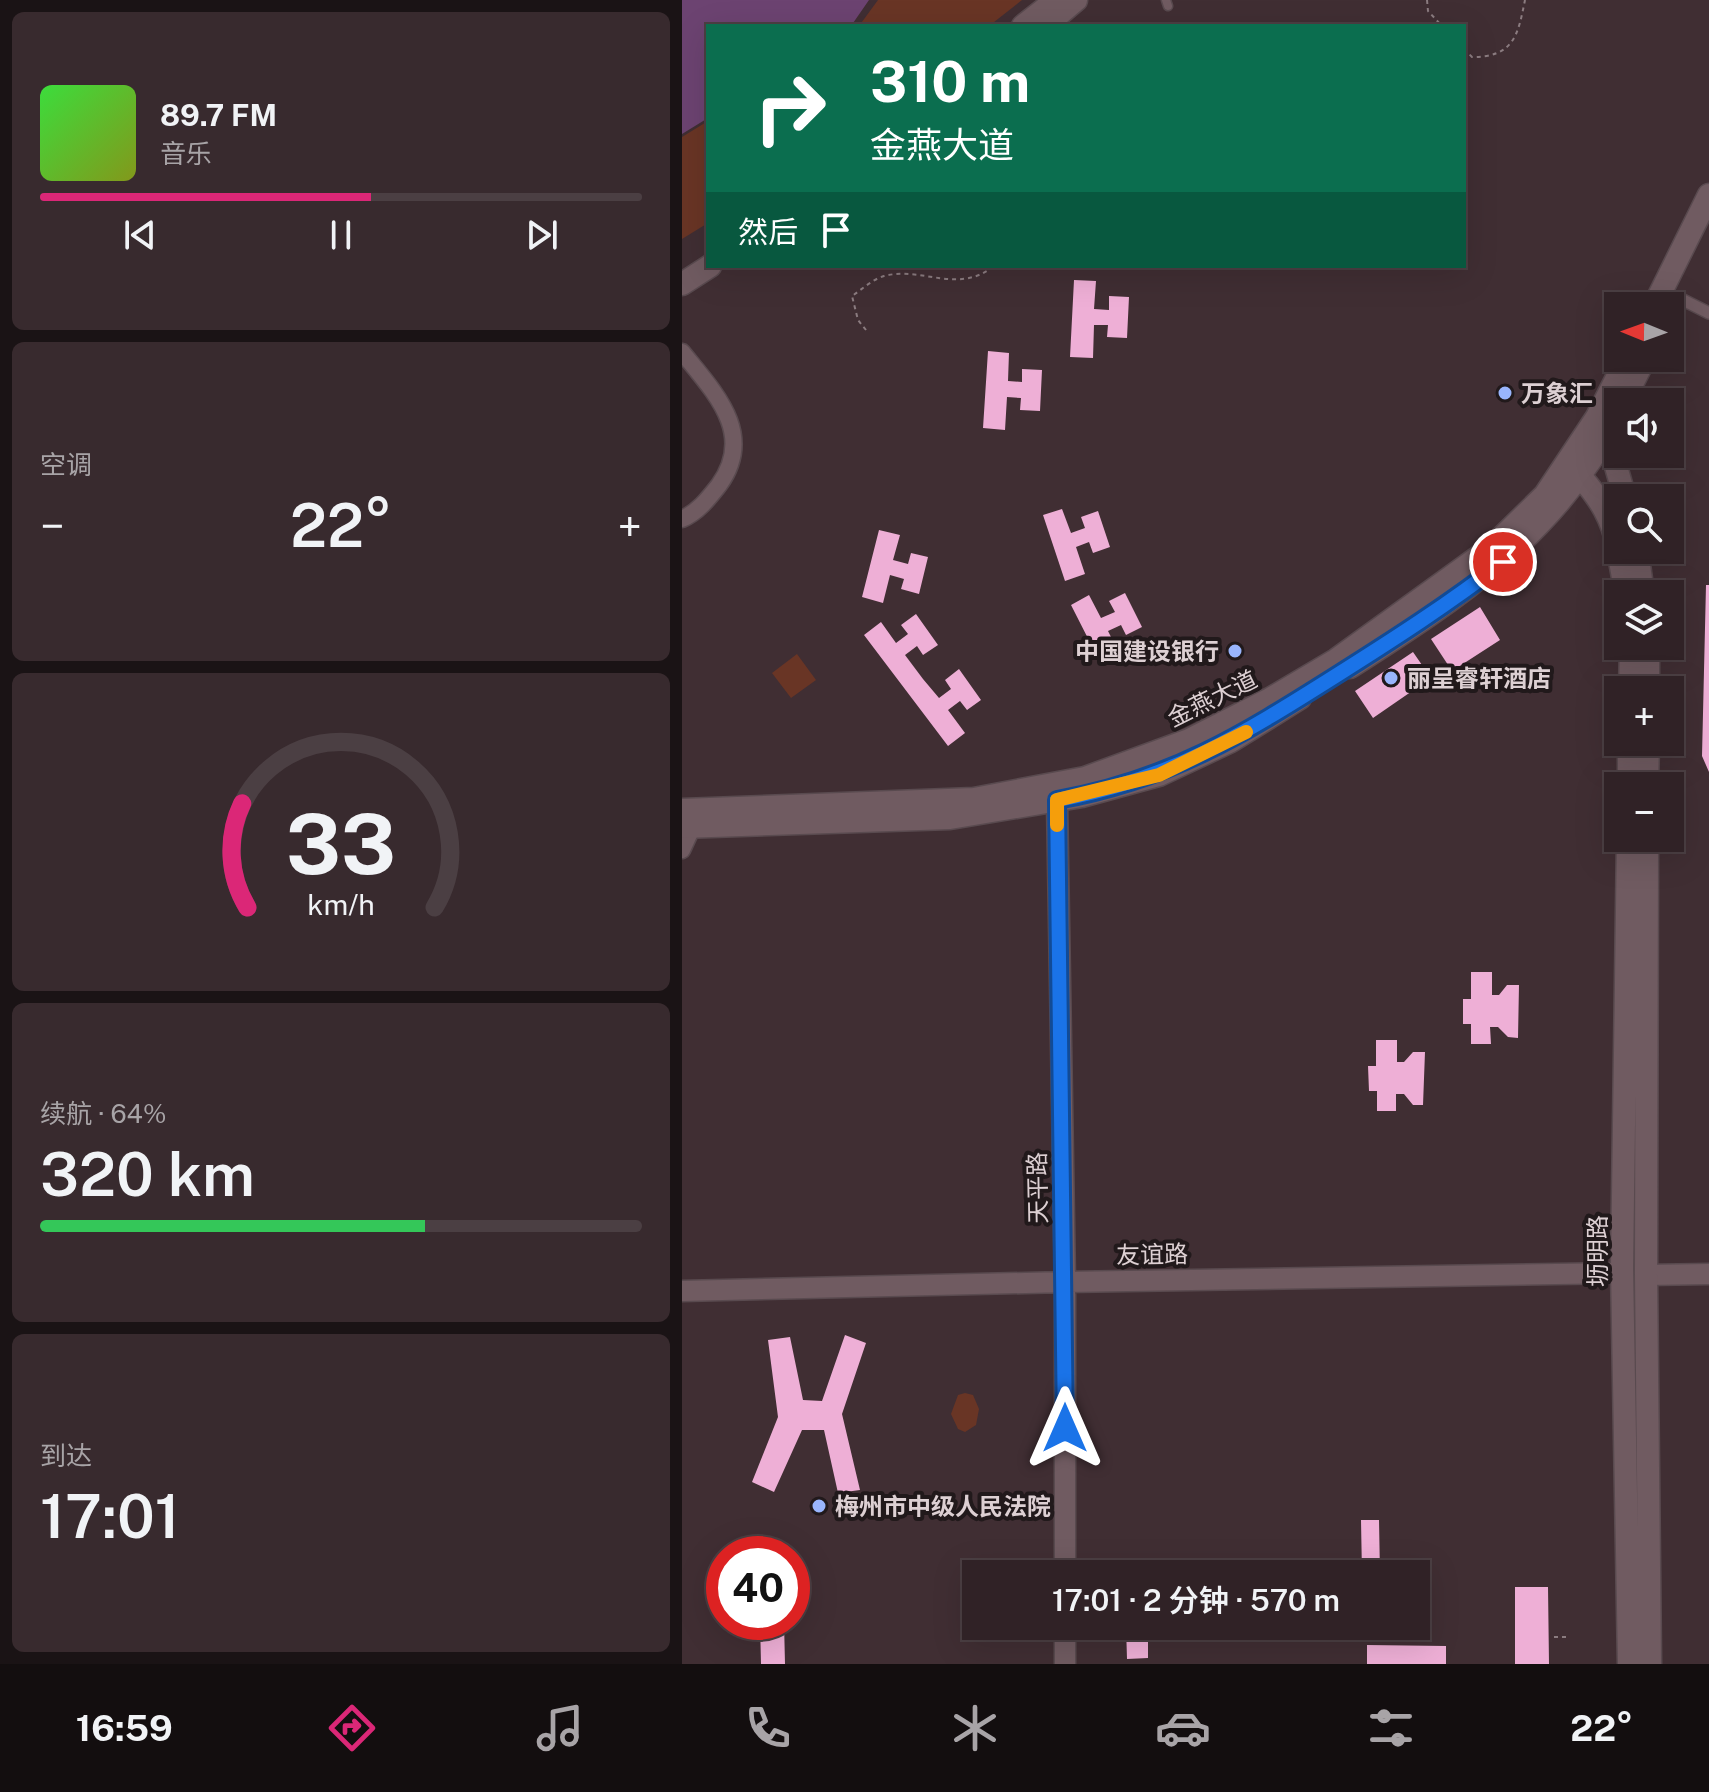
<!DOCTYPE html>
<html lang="zh">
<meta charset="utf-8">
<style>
:root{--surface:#302226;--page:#382a2e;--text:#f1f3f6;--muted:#a8a4a7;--line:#4b3f43;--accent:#db2777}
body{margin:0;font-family:"Public Sans","Noto Sans SC",sans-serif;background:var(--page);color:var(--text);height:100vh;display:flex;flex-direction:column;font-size:30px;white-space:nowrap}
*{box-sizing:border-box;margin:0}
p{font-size:26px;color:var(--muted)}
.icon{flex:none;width:44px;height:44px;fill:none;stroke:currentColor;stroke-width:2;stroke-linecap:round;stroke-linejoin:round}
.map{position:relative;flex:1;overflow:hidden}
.panel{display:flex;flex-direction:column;gap:12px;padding:12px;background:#1a1315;width:682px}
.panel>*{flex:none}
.top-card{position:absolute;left:24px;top:24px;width:760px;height:244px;border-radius:0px;box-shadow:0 8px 32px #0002,0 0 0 2px var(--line);background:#0b6e4f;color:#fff;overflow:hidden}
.needle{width:52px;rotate:271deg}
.buttons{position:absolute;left:922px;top:292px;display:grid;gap:16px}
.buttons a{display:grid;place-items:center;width:80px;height:80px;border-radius:0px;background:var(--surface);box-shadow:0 8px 32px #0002,0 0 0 2px var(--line);font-size:40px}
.speed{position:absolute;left:24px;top:1536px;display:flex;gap:16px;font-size:40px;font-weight:700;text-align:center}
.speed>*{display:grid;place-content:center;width:104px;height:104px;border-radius:50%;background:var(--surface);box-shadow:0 8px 32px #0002,0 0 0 2px var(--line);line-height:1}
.speed .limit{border:12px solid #d22;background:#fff;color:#111}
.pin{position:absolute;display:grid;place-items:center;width:68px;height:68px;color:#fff;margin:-34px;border:4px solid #fff;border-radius:50%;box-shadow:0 2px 8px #0007}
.me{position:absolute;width:88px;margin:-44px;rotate:0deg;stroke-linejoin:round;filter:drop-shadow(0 0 6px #0008)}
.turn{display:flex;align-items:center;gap:28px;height:168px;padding:0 32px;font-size:36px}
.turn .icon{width:104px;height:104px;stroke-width:2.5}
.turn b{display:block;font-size:56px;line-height:68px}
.then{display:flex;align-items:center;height:76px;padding:0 32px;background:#0003;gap:16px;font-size:30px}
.big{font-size:60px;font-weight:600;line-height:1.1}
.panel .tile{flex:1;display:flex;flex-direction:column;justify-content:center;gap:12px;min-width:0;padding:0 28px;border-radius:12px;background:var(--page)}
.panel .dial{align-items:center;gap:0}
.dial svg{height:208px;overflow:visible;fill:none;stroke:var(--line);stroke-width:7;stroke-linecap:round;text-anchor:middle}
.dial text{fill:var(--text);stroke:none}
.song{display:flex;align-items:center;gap:24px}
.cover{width:96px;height:96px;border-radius:12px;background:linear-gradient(135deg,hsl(120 70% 55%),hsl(70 70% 35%))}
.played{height:8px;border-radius:4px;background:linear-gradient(90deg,var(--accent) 55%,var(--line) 55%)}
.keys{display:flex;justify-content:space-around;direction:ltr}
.heat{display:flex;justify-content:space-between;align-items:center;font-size:44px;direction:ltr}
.charge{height:12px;border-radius:6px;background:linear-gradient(90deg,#34c759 64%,var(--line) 0)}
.trip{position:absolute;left:280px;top:1560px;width:468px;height:80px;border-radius:0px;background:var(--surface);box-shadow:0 8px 32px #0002,0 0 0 2px var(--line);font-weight:600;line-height:80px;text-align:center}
.menu{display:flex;height:128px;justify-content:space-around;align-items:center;background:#130e0f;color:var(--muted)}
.menu .icon{width:56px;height:56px}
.menu .active{color:var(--accent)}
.menu b{font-size:36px;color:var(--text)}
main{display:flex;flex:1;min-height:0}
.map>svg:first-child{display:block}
.green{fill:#693525}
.water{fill:#6c4371}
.building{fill:#eeafd6}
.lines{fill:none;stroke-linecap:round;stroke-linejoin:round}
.service-casing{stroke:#594a4f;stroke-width:11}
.pedestrian-casing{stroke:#594a4f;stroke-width:14}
.minor-casing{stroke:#594a4f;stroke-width:19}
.tertiary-casing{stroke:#594a4f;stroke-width:23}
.secondary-casing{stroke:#594a4f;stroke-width:25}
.path{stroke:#8b7c80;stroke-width:2;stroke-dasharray:4 4;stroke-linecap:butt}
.service{stroke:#705b61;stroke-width:8}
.pedestrian{stroke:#705b61;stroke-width:11}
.minor{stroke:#705b61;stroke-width:16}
.tertiary{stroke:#705b61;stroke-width:20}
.secondary{stroke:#705b61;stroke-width:22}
.route-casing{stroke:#114b97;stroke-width:20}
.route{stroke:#1a73e8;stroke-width:14}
.slow{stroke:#f59e0b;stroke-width:14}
.poi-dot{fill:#99b5fd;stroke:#21191b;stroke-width:3}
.labels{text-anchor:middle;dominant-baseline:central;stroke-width:8;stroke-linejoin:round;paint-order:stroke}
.poi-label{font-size:24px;font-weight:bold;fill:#ddd0d3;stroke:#21191b;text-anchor:start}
.street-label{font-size:24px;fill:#ddd0d3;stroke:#21191b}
</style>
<main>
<section class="panel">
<div class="tile">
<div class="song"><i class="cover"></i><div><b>89.7 FM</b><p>音乐</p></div></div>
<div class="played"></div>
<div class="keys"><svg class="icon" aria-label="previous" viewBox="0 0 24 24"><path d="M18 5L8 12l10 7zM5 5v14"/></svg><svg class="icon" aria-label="pause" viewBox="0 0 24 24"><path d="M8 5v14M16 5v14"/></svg><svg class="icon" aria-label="next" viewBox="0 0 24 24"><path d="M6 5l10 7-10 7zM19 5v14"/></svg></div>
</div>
<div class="tile"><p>空调</p>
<div class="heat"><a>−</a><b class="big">22°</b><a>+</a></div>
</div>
<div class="tile dial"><svg viewBox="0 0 100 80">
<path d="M14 69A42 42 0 1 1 86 69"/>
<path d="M14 69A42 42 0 0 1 12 29" stroke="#db2777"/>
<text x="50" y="56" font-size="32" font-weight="700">33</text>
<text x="50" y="72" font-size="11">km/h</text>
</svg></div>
<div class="tile"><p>续航 · 64%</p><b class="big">320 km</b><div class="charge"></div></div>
<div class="tile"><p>到达</p><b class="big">17:01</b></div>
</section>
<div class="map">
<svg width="1027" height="1664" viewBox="0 0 1027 1664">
<rect width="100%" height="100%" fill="#402e33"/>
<path class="green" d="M196,0H340L307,26H177Z
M26,121V223L0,239V137Z
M115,654L134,680L109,698L90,673Z
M283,1393L291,1395L297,1409L294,1425L283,1432L276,1429L269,1414L276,1395Z"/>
<path class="water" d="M0,0H187L169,26H26V118L0,134Z"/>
<path class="building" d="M392,280L414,281L412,309L427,310V296L447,297L445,338L425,337L426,325H412L411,358L388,357Z
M306,351L327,353L326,381L340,382V369L360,370L358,411L338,410L339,398L325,397L323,430L301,428Z
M380,509L389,533L403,528L399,517L416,511L428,547L411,553L407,542L394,547L403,574L383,581L361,515Z
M197,530L218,535L211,560L226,564L229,553L246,557L237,594L219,589L222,579L208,575L201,603L180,597Z
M1024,585H1027V772L1020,756Z
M443,593L460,627L444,635L439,625L426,631L439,657L420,666L389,605L407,595L419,618L433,612L427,601Z
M798,607L818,640L770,671L749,639Z
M234,614L256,645L241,655L235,646L223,655L241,679L257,698L269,689L263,680L277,669L299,700L285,710L278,701L266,710L283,733L266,746L182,635L199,622L214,643L226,634L219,625Z
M731,652L749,678L691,718L673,691Z
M789,972H810V995H817L825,985H837L836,1038L826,1037L816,1027H808L809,1044H789V1024H781V999H789Z
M694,1040H715V1062H722L731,1052H743L741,1105H731L722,1094H714V1111H695V1091H687L686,1066H694Z
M163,1335L184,1343L160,1414L178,1490L156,1493L142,1430H120L92,1492L70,1482L96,1417L86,1340L108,1337L121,1400L140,1401Z
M679,1520H697L698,1574H680Z
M833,1587H866L867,1664H833Z
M78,1622H102L103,1664H79Z
M444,1626H454V1639L466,1638V1658L445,1659Z
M685,1645L764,1646V1664H685Z"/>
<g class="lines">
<defs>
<path id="service" d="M484,0L486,6"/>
<path id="pedestrian" d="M1001,300L1027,313"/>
<path id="minor" d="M0,352C33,393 74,434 37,485C26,499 16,512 0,519
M0,850L11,826"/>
<path id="tertiary" d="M375,800L383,1282V1574
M964,1275L1027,1274
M0,1291L383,1282L940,1273
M383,1626V1664"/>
<path id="secondary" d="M367,23L394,0
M341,26L374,0
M0,284L28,266
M972,306L1027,195
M941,402L963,358
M925,435L943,498
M899,477C918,499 930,518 936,548
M936,550L944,594
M955,550L961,594
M668,667C776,598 877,532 936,413
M948,690L949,646
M966,690V646
M947,786V742
M965,786L966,742
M0,810L292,799L403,778L507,740L588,699L654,660L809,548L863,495L915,417L945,358
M0,827L268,818L400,796L477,775L549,741L618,698
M946,838L940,1268L947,1664
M965,838L964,1275L968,1664"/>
</defs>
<use href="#service" class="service-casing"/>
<use href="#pedestrian" class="pedestrian-casing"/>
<use href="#minor" class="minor-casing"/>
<use href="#tertiary" class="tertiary-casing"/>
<use href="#secondary" class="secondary-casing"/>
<path class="path" d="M745,0L746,11L760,26
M782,49L790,57C832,57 836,35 843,0
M184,330L176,320L170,296C179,290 191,279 202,276C240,266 276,295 312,266
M872,1637H887"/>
<use href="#service" class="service"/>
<use href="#pedestrian" class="pedestrian"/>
<use href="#minor" class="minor"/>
<use href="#tertiary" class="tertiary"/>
<use href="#secondary" class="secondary"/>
</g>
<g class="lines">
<defs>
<path id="route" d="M383,1428L375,800C488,780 560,735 655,675C712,639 768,603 821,562"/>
</defs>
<use href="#route" class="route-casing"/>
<use href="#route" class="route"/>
<path class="slow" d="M375,825V800L477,775L564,732"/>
</g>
<g class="poi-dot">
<circle cx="823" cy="393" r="8"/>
<circle cx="553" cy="651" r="8"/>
<circle cx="709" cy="678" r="8"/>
<circle cx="137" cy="1506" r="8"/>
</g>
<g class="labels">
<g class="poi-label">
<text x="839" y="393">万象汇</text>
<text x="537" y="651" text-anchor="end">中国建设银行</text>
<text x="725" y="678">丽呈睿轩酒店</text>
<text x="153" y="1506">梅州市中级人民法院</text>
</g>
<g class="street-label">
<text transform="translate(530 698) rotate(-26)">金燕大道</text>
<text transform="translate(355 1188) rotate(-91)">天平路</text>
<text transform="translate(915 1251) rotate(-90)">坜明路</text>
<text transform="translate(470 1254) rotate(-1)">友谊路</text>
</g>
</g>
</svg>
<div class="buttons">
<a><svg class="needle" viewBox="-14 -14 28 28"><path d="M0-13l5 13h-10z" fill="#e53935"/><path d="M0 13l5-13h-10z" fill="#a8a4a7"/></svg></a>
<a><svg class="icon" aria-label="sound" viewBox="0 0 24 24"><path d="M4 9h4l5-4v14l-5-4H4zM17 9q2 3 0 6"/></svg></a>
<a><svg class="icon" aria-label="search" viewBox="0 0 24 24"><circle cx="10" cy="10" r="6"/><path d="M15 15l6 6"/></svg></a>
<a><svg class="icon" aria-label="layers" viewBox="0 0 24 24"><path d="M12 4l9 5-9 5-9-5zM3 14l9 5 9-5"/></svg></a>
<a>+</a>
<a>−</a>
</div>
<div class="speed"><div class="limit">40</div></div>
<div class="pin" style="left:821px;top:562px;background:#d93025"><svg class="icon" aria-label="arrive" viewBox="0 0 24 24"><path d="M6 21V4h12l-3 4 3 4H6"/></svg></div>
<svg class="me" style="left:383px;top:1428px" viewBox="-20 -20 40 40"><path d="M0-17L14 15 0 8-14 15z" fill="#1a73e8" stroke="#fff" stroke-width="4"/></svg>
<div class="trip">17:01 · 2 分钟 · 570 m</div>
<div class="top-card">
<div class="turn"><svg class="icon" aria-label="right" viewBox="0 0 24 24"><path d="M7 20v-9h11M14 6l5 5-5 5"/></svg><div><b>310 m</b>金燕大道</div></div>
<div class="then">然后<svg class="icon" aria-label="arrive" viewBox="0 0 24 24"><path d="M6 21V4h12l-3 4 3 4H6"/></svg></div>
</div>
</div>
</main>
<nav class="menu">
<b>16:59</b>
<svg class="icon active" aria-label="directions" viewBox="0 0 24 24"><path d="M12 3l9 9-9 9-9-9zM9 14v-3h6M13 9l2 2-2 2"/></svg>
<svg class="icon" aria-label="music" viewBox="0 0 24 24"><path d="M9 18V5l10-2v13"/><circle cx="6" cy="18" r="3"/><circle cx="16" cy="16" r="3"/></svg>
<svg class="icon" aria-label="phone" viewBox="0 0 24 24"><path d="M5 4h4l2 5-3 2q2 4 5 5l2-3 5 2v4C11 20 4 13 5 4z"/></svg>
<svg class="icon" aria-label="climate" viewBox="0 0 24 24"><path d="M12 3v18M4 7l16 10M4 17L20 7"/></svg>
<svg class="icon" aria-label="car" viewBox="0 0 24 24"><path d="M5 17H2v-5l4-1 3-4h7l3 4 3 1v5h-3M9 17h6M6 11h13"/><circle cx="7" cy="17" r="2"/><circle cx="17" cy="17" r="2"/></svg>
<svg class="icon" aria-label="filters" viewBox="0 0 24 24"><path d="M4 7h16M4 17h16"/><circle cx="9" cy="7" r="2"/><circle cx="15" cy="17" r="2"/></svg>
<b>22°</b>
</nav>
